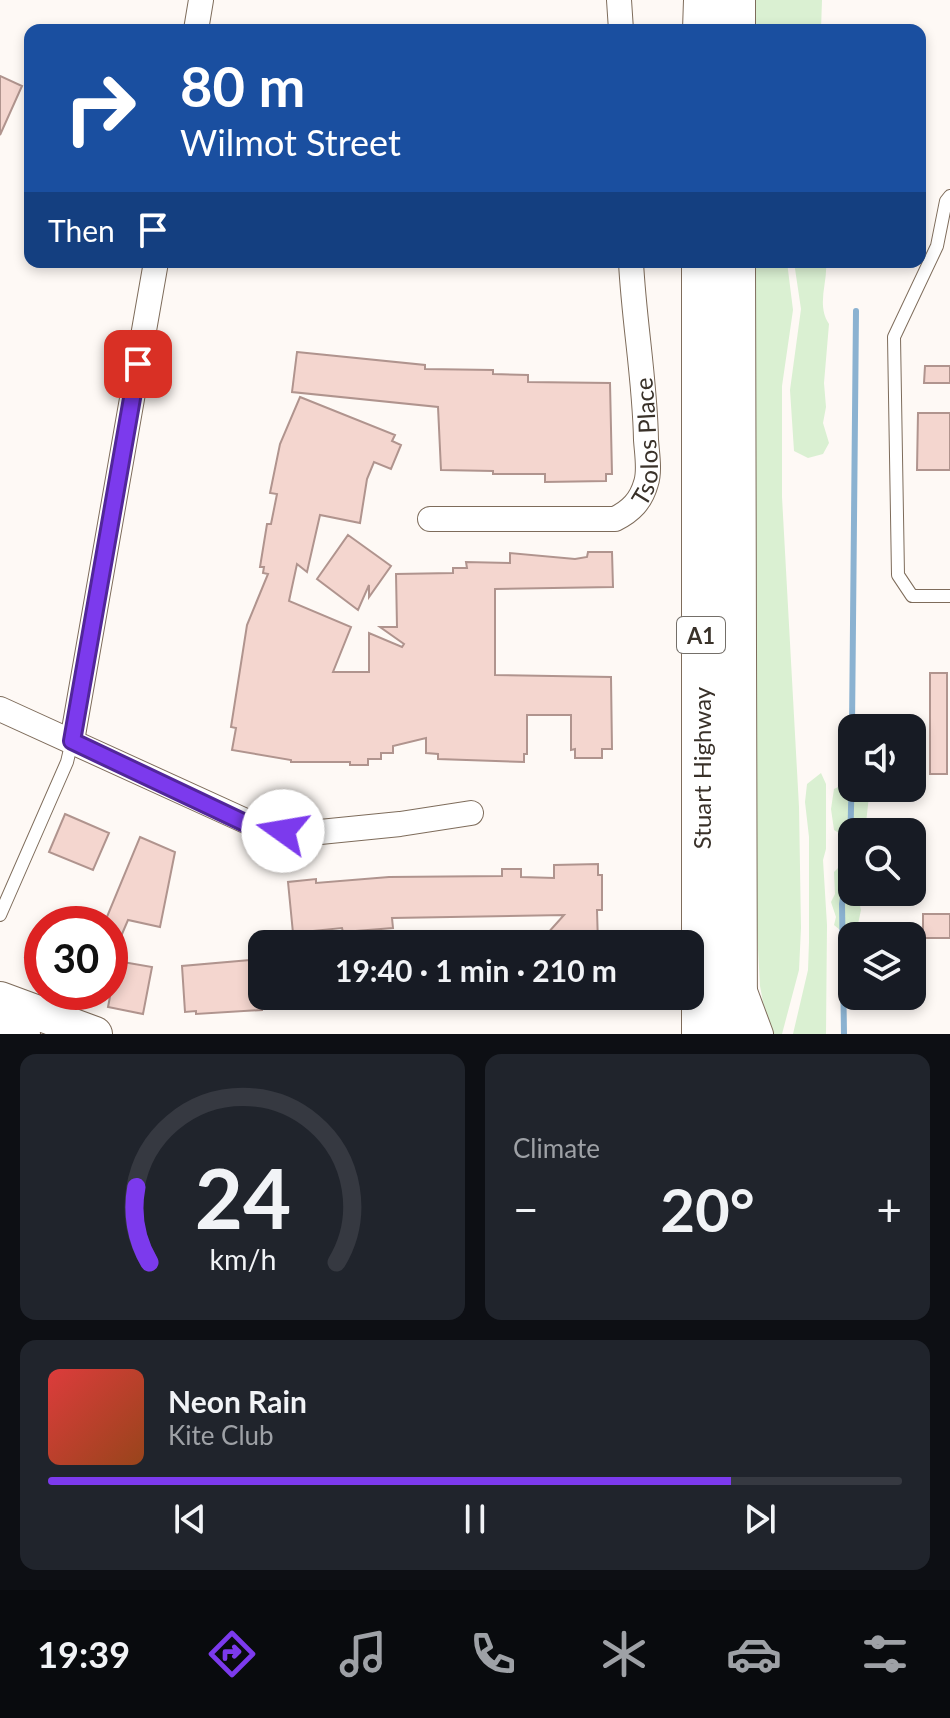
<!DOCTYPE html>
<meta charset="utf-8">
<style>
:root{--surface:#171b24;--page:#20242c;--text:#f1f3f6;--muted:#9ea1a6;--line:#363941;--accent:#7c3aed}
body{margin:0;font-family:Lato,sans-serif;background:var(--page);color:var(--text);height:100vh;display:flex;flex-direction:column;font-size:30px;white-space:nowrap}
*{box-sizing:border-box;margin:0}
p{font-size:26px;color:var(--muted)}
.icon{flex:none;width:44px;height:44px;fill:none;stroke:currentColor;stroke-width:2;stroke-linecap:round;stroke-linejoin:round}
.map{position:relative;height:1034px;overflow:hidden}
.sheet{display:flex;flex-direction:column;gap:20px;padding:20px;background:#0d0f14;flex:1}
.sheet>*{flex:none}
.top-card{position:absolute;left:24px;top:24px;width:902px;height:244px;border-radius:16px;box-shadow:0 4px 12px #0003;background:#1a4fa0;color:#fff;overflow:hidden}
.fabs{position:absolute;left:838px;top:714px;display:grid;gap:16px}
.fabs a{display:grid;place-items:center;width:88px;height:88px;border-radius:16px;background:var(--surface);box-shadow:0 4px 12px #0003;font-size:40px}
.speed{position:absolute;left:24px;top:906px;display:flex;gap:16px;font-size:40px;font-weight:700;text-align:center}
.speed>*{display:grid;place-content:center;width:104px;height:104px;border-radius:50%;background:var(--surface);box-shadow:0 4px 12px #0003;line-height:1}
.speed .limit{border:12px solid #d22;background:#fff;color:#111}
.pin{position:absolute;display:grid;place-items:center;width:68px;height:68px;color:#fff;margin:-34px;border-radius:16px;box-shadow:0 4px 12px #0006}
.me{position:absolute;width:88px;margin:-44px;rotate:283deg;stroke-linejoin:round;filter:drop-shadow(0 0 6px #0008)}
.turn{display:flex;align-items:center;gap:28px;height:168px;padding:0 24px;font-size:36px}
.turn .icon{width:104px;height:104px;stroke-width:2.5}
.turn b{display:block;font-size:56px;line-height:68px}
.then{display:flex;align-items:center;height:76px;padding:0 24px;background:#0003;gap:16px;font-size:30px}
.big{font-size:60px;font-weight:700;line-height:1.1}
.sheet .tile{flex:1;display:flex;flex-direction:column;justify-content:center;gap:12px;min-width:0;padding:0 28px;border-radius:16px;background:var(--page)}
.sheet .dial{align-items:center;gap:0}
.dial svg{height:208px;overflow:visible;fill:none;stroke:var(--line);stroke-width:7;stroke-linecap:round;text-anchor:middle}
.dial text{fill:var(--text);stroke:none}
.song{display:flex;align-items:center;gap:24px}
.cover{width:96px;height:96px;border-radius:12px;background:linear-gradient(135deg,hsl(0 70% 55%),hsl(20 70% 35%))}
.played{height:8px;border-radius:4px;background:linear-gradient(90deg,var(--accent) 80%,var(--line) 80%)}
.keys{display:flex;justify-content:space-around;direction:ltr}
.heat{display:flex;justify-content:space-between;align-items:center;font-size:44px;direction:ltr}
.sheet .tiles{flex:1;display:grid;gap:20px;grid-template-columns:1fr 1fr}
.tile:last-child{grid-column:span 2}
.trip{position:absolute;left:248px;top:930px;width:456px;height:80px;border-radius:16px;background:var(--surface);box-shadow:0 4px 12px #0003;font-weight:700;line-height:80px;text-align:center}
.menu{display:flex;height:128px;justify-content:space-around;align-items:center;background:#090b0e;color:var(--muted)}
.menu .icon{width:56px;height:56px}
.menu .selected{color:var(--accent)}
.menu b{font-size:36px;color:var(--text)}
.map>svg:first-child{display:block}
.green{fill:#daf0d2}
.lines{fill:none;stroke-linecap:round;stroke-linejoin:round}
.stream{stroke:#8bb2d1;stroke-width:6}
.building{fill:#f4d6cf;stroke:#b0948e;stroke-width:2}
.service-casing{stroke:#7e6c5b;stroke-width:14}
.minor-casing{stroke:#7e6c5b;stroke-width:26}
.secondary-casing{stroke:#7e6c5b;stroke-width:36}
.trunk-casing{stroke:#7e6c5b;stroke-width:42}
.service{stroke:#fff;stroke-width:12}
.minor{stroke:#fff;stroke-width:24}
.secondary{stroke:#fff;stroke-width:34}
.trunk{stroke:#fff;stroke-width:40}
.route-casing{stroke:#51269a;stroke-width:20}
.route{stroke:#7c3aed;stroke-width:14}
.labels{text-anchor:middle;dominant-baseline:central;stroke-width:8;stroke-linejoin:round;paint-order:stroke}
.shield{fill:#fff;stroke:#746f69;stroke-width:2}
.shield-label{font-size:22px;font-weight:bold;fill:#393129}
.street-label{font-size:24px;fill:#393129;stroke:#fff}
</style>
<div class="map">
<svg width="950" height="1034" viewBox="0 0 950 1034">
<rect width="100%" height="100%" fill="#fef9f5"/>
<path class="green" d="M754,0H822L821,30H753Z
M750,262H787L793,310L782,386V497L799,807L801,928L799,970L782,1034H769L760,986L757,930Z
M794,262H826C828,283 816,304 829,324L824,383L826,407L823,423L829,443L823,454L808,458L794,451L790,390L801,309Z
M821,773L826,784V849L823,860L827,925L826,1034H793L808,970L809,942V837L805,802L807,784Z
M844,784L860,788L869,796L866,823L844,836L834,830L831,809L834,789Z
M843,863L852,867V892H857L861,910L858,924L840,930L834,925L836,917L831,902L835,894L834,872Z"/>
<g class="lines">
<path class="stream" d="M852,728L856,311
M844,1034L842,904L850,850L852,767"/>
</g>
<path class="building" d="M0,76L22,86L0,135Z
M297,352L425,365V369L493,370V374L528,375V382L610,383L612,474H606V481L545,482V474H493V471L441,470L438,407L292,392Z
M925,366H950V383H924Z
M300,397L395,435L392,441L401,445L391,469L374,462L367,479L360,523L320,515L307,572L297,564L289,601L351,627L333,672H369V633L402,647L404,644L380,627H397L396,574L453,573V568H467L466,562L510,563V553L575,559L587,557L588,552H612L613,587L495,589V675L611,677L612,749H602V758H575V749L571,750V715H527V754H524V762L438,759V754L426,753V738L393,746V753H381V759H368V765H350V762H291V760L232,750L236,728L231,727L247,625L268,574L263,573L264,567H260L267,524H271L277,494L270,493L280,444Z
M918,413H950V470H917Z
M348,535L391,566L369,597V585L358,610L317,579Z
M930,673H947V774H930Z
M65,814L109,833L93,870L49,852Z
M140,837L175,852L160,927L128,920L110,962V924H104Z
M598,864V875H602V910H597L598,944H538L564,915L392,918L393,928L343,932L342,928L293,933L288,882L316,879V883L389,877L502,876V869H521V877L554,878V865Z
M923,914H950V938H923Z
M42,920V965L25,957Z
M262,959V1010L196,1014V1011L185,1012L182,966Z
M117,961L152,967L143,1014L108,1007Z"/>
<g class="lines">
<defs>
<path id="service" d="M950,196L946,201L937,246L894,337L898,575L912,596H950
M0,915L67,762L72,741"/>
<g id="minor">
<path d="M619,0L621,30"/>
<path d="M196,30L201,0"/>
<path id="s1" d="M430,519H615C631,511 641,501 646,483C650,471 647,454 646,440C645,380 634,322 631,262"/>
<path d="M0,709L261,828L310,833L400,824L471,813"/>
<path d="M72,741L156,262"/>
<path d="M745,991L761,1034"/>
</g>
<path id="secondary" d="M0,999L95,1034
M0,1023L23,1034"/>
<path id="trunk" d="M703,30L704,0
M735,30V0
M702,262V1034
M735,262L737,1034"/>
</defs>
<use href="#service" class="service-casing"/>
<use href="#minor" class="minor-casing"/>
<use href="#secondary" class="secondary-casing"/>
<use href="#trunk" class="trunk-casing"/>
<use href="#service" class="service"/>
<use href="#minor" class="minor"/>
<use href="#secondary" class="secondary"/>
<use href="#trunk" class="trunk"/>
</g>
<g class="lines">
<defs>
<path id="route" d="M138,364L72,741L245,823L283,831"/>
</defs>
<use href="#route" class="route-casing"/>
<use href="#route" class="route"/>
</g>
<g class="labels">
<rect class="shield" x="677" y="617" width="48" height="36" rx="6"/>
<g class="shield-label">
<text x="701" y="635">A1</text>
</g>
<g class="street-label">
<text stroke="none"><textPath href="#s1" startOffset="276">Tsolos Place</textPath></text>
<text transform="translate(701 768) rotate(-90)">Stuart Highway</text>
</g>
</g>
</svg>
<div class="fabs">
<a><svg class="icon" aria-label="sound" viewBox="0 0 24 24"><path d="M4 9h4l5-4v14l-5-4H4zM17 9q2 3 0 6"/></svg></a>
<a><svg class="icon" aria-label="search" viewBox="0 0 24 24"><circle cx="10" cy="10" r="6"/><path d="M15 15l6 6"/></svg></a>
<a><svg class="icon" aria-label="layers" viewBox="0 0 24 24"><path d="M12 4l9 5-9 5-9-5zM3 14l9 5 9-5"/></svg></a>
</div>
<div class="speed"><div class="limit">30</div></div>
<div class="pin" style="left:138px;top:364px;background:#d93025"><svg class="icon" aria-label="arrive" viewBox="0 0 24 24"><path d="M6 21V4h12l-3 4 3 4H6"/></svg></div>
<svg class="me" style="left:283px;top:831px" viewBox="-20 -20 40 40"><circle r="19" fill="#fff"/><path d="M0-13L10 11 0 6-10 11z" fill="#7c3aed"/></svg>
<div class="trip">19:40 · 1 min · 210 m</div>
<div class="top-card">
<div class="turn"><svg class="icon" aria-label="right" viewBox="0 0 24 24"><path d="M7 20v-9h11M14 6l5 5-5 5"/></svg><div><b>80 m</b>Wilmot Street</div></div>
<div class="then">Then<svg class="icon" aria-label="arrive" viewBox="0 0 24 24"><path d="M6 21V4h12l-3 4 3 4H6"/></svg></div>
</div>
</div>
<section class="sheet">
<div class="tiles">
<div class="tile dial"><svg viewBox="0 0 100 80">
<path d="M14 69A42 42 0 1 1 86 69"/>
<path d="M14 69A42 42 0 0 1 9 40" stroke="#7c3aed"/>
<text x="50" y="56" font-size="32" font-weight="700">24</text>
<text x="50" y="72" font-size="11">km/h</text>
</svg></div>
<div class="tile"><p>Climate</p>
<div class="heat"><a>−</a><b class="big">20°</b><a>+</a></div>
</div>
<div class="tile">
<div class="song"><i class="cover"></i><div><b>Neon Rain</b><p>Kite Club</p></div></div>
<div class="played"></div>
<div class="keys"><svg class="icon" aria-label="previous" viewBox="0 0 24 24"><path d="M18 5L8 12l10 7zM5 5v14"/></svg><svg class="icon" aria-label="pause" viewBox="0 0 24 24"><path d="M8 5v14M16 5v14"/></svg><svg class="icon" aria-label="next" viewBox="0 0 24 24"><path d="M6 5l10 7-10 7zM19 5v14"/></svg></div>
</div>
</div>
</section>
<nav class="menu">
<b>19:39</b>
<svg class="icon selected" aria-label="directions" viewBox="0 0 24 24"><path d="M12 3l9 9-9 9-9-9zM9 14v-3h6M13 9l2 2-2 2"/></svg>
<svg class="icon" aria-label="music" viewBox="0 0 24 24"><path d="M9 18V5l10-2v13"/><circle cx="6" cy="18" r="3"/><circle cx="16" cy="16" r="3"/></svg>
<svg class="icon" aria-label="phone" viewBox="0 0 24 24"><path d="M5 4h4l2 5-3 2q2 4 5 5l2-3 5 2v4C11 20 4 13 5 4z"/></svg>
<svg class="icon" aria-label="climate" viewBox="0 0 24 24"><path d="M12 3v18M4 7l16 10M4 17L20 7"/></svg>
<svg class="icon" aria-label="car" viewBox="0 0 24 24"><path d="M5 17H2v-5l4-1 3-4h7l3 4 3 1v5h-3M9 17h6M6 11h13"/><circle cx="7" cy="17" r="2"/><circle cx="17" cy="17" r="2"/></svg>
<svg class="icon" aria-label="filters" viewBox="0 0 24 24"><path d="M4 7h16M4 17h16"/><circle cx="9" cy="7" r="2"/><circle cx="15" cy="17" r="2"/></svg>
</nav>
